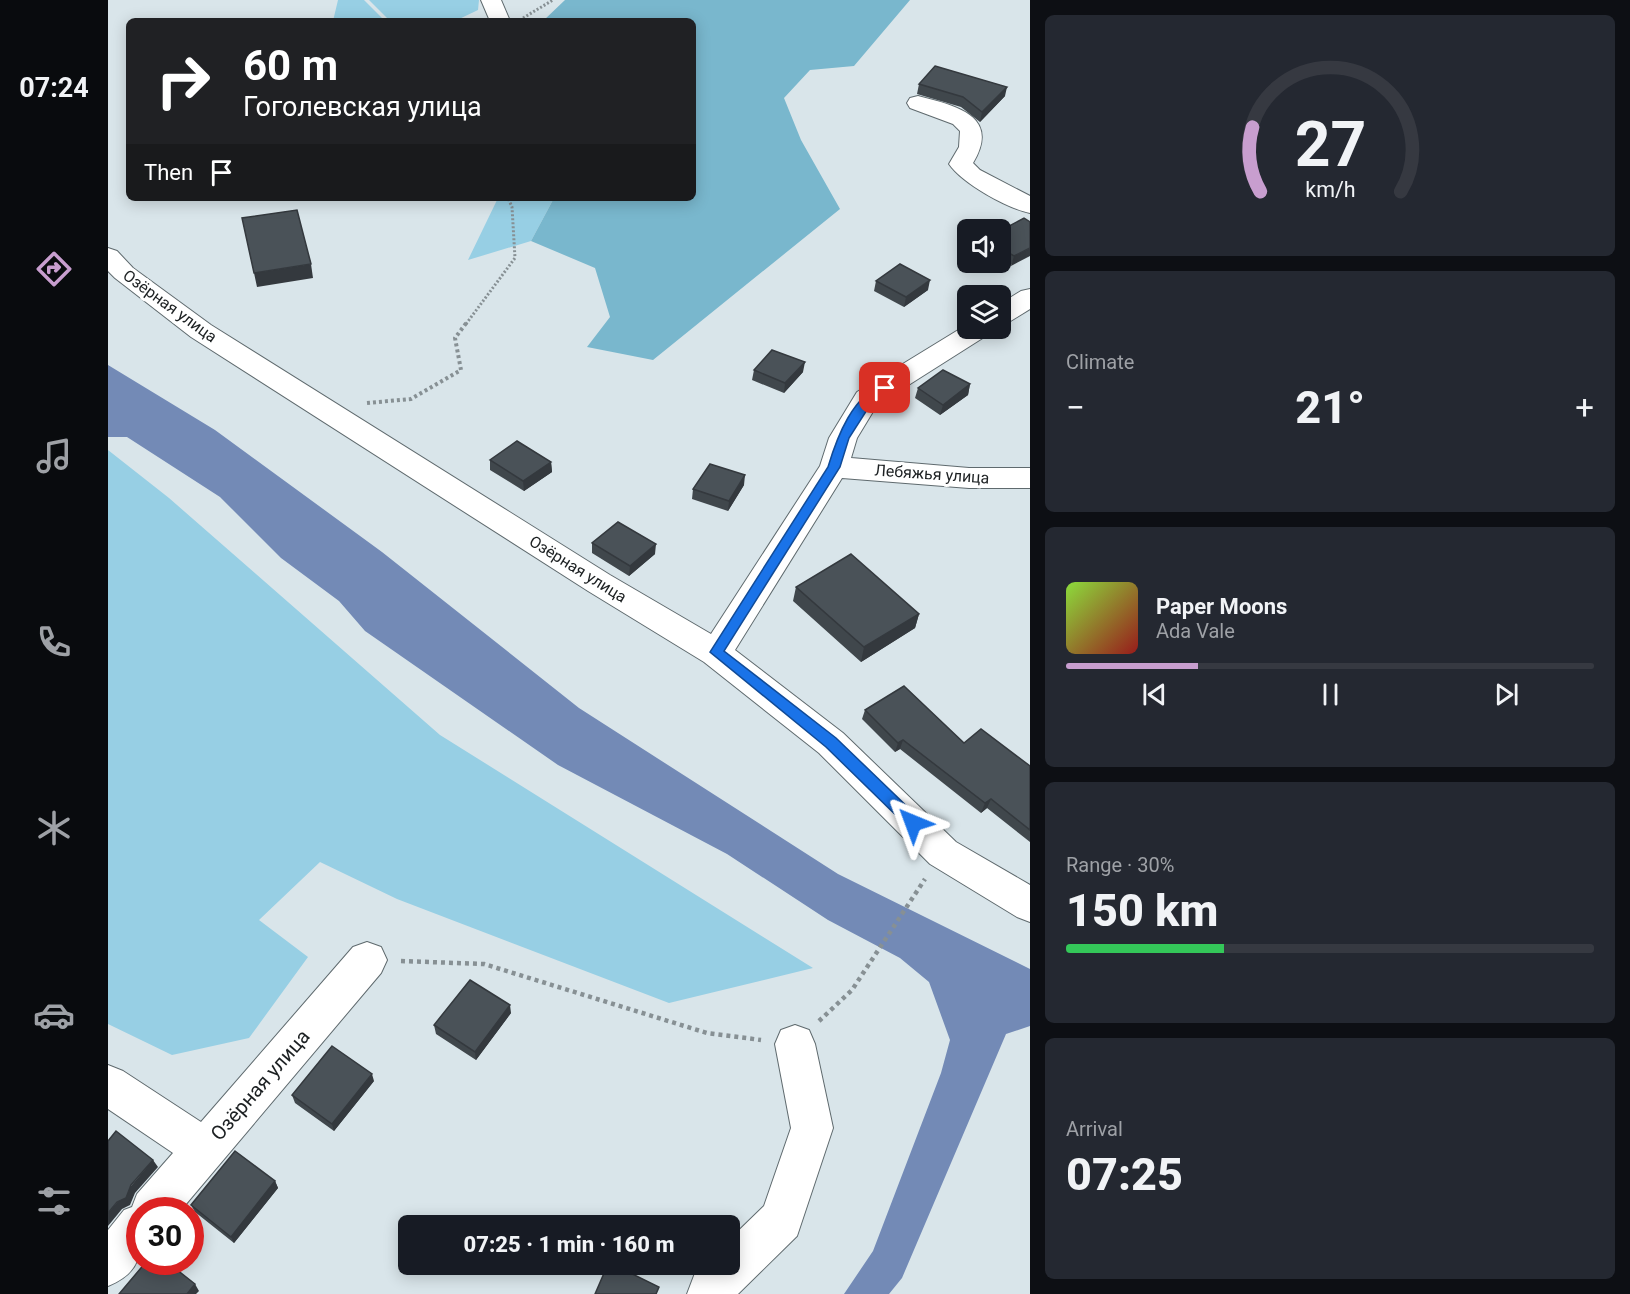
<!DOCTYPE html>
<meta charset="utf-8">
<style>
:root{--surface:#171b24;--page:#242831;--text:#f1f3f6;--muted:#9ea1a6;--line:#363941;--accent:#c89ecf}
body{margin:0;font-family:Roboto,sans-serif;background:var(--page);color:var(--text);height:100vh;display:flex;flex-direction:column;font-size:22px;white-space:nowrap}
*{box-sizing:border-box;margin:0}
p{font-size:20px;color:var(--muted)}
.icon{flex:none;width:33px;height:33px;fill:none;stroke:currentColor;stroke-width:2;stroke-linecap:round;stroke-linejoin:round}
.map{position:relative;flex:1;overflow:hidden}
.details{display:flex;flex-direction:column;gap:15px;padding:15px;background:#0d0f14;width:600px}
.details>*{flex:none}
.banner{position:absolute;left:18px;top:18px;width:570px;height:183px;border-radius:9px;box-shadow:0 3px 15px #0003;background:#202124;color:#fff;overflow:hidden}
.controls{position:absolute;left:849px;top:219px;display:grid;gap:12px}
.controls a{display:grid;place-items:center;width:54px;height:54px;border-radius:9px;background:var(--surface);box-shadow:0 3px 15px #0003;font-size:30px}
.speed{position:absolute;left:18px;top:1197px;display:flex;gap:12px;font-size:30px;font-weight:700;text-align:center}
.speed>*{display:grid;place-content:center;width:78px;height:78px;border-radius:50%;background:var(--surface);box-shadow:0 3px 15px #0003;line-height:1}
.speed .limit{border:9px solid #d22;background:#fff;color:#111}
.pin{position:absolute;display:grid;place-items:center;width:51px;height:51px;color:#fff;margin:-26px;border-radius:12px;box-shadow:0 3px 9px #0006}
.me{position:absolute;width:66px;margin:-33px;rotate:316deg;stroke-linejoin:round;filter:drop-shadow(0 0 4px #0008)}
.turn{display:flex;align-items:center;gap:21px;height:126px;padding:0 18px;font-size:27px}
.turn .icon{width:78px;height:78px;stroke-width:2.5}
.turn b{display:block;font-size:42px;line-height:51px}
.then{display:flex;align-items:center;height:57px;padding:0 18px;background:#0003;gap:12px;font-size:22px}
.big{font-size:45px;font-weight:800;line-height:1.1}
.details .card{flex:1;display:flex;flex-direction:column;justify-content:center;gap:9px;min-width:0;padding:0 21px;border-radius:9px;background:var(--page)}
.details .dial{align-items:center;gap:0}
.dial svg{height:156px;overflow:visible;fill:none;stroke:var(--line);stroke-width:7;stroke-linecap:round;text-anchor:middle}
.dial text{fill:var(--text);stroke:none}
.song{display:flex;align-items:center;gap:18px}
.cover{width:72px;height:72px;border-radius:9px;background:linear-gradient(135deg,hsl(90 70% 55%),hsl(0 70% 35%))}
.played{height:6px;border-radius:3px;background:linear-gradient(90deg,var(--accent) 25%,var(--line) 25%)}
.keys{display:flex;justify-content:space-around;direction:ltr}
.heat{display:flex;justify-content:space-between;align-items:center;font-size:33px;direction:ltr}
.charge{height:9px;border-radius:4px;background:linear-gradient(90deg,#34c759 30%,var(--line) 0)}
.trip{position:absolute;left:290px;top:1215px;width:342px;height:60px;border-radius:9px;background:var(--surface);box-shadow:0 3px 15px #0003;font-weight:800;line-height:60px;text-align:center}
main{display:flex;flex:1;min-height:0}
.menu{display:flex;flex-direction:column;width:108px;justify-content:space-around;align-items:center;background:#090b0e;color:var(--muted)}
.menu .icon{width:42px;height:42px}
.menu .on{color:var(--accent)}
.menu b{font-size:27px;color:var(--text)}
.map>svg:first-child{display:block}
.green{fill:#97cfe4}
.forest{fill:#79b7cd}
.water{fill:#738ab6}
.lines{fill:none;stroke-linecap:round;stroke-linejoin:round}
.minor-casing{stroke:#5f6a6e;stroke-width:2}
.path-far2{stroke:#879094;stroke-width:3;stroke-dasharray:2 2;stroke-linecap:butt}
.path-far1{stroke:#879094;stroke-width:4;stroke-dasharray:3 3;stroke-linecap:butt}
.path{stroke:#879094;stroke-width:4.5;stroke-dasharray:4 4;stroke-linecap:butt}
.minor{fill:#fff;fill-rule:evenodd}
.wall{fill:#40474c}
.shaded-wall{fill:#34393e}
.building{fill:#4a5258;stroke:#34393e;stroke-width:1.5}
.route{fill:#1a73e8;stroke:#114b97;stroke-width:1.5}
.labels{text-anchor:middle;dominant-baseline:central;stroke-width:6;stroke-linejoin:round;paint-order:stroke}
.street-label{font-size:16px;fill:#1c2022;stroke:#fff}
.near-street-label{font-size:20px;fill:#1c2022;stroke:#fff}
</style>
<main>
<nav class="menu">
<b>07:24</b>
<svg class="icon on" aria-label="directions" viewBox="0 0 24 24"><path d="M12 3l9 9-9 9-9-9zM9 14v-3h6M13 9l2 2-2 2"/></svg>
<svg class="icon" aria-label="music" viewBox="0 0 24 24"><path d="M9 18V5l10-2v13"/><circle cx="6" cy="18" r="3"/><circle cx="16" cy="16" r="3"/></svg>
<svg class="icon" aria-label="phone" viewBox="0 0 24 24"><path d="M5 4h4l2 5-3 2q2 4 5 5l2-3 5 2v4C11 20 4 13 5 4z"/></svg>
<svg class="icon" aria-label="climate" viewBox="0 0 24 24"><path d="M12 3v18M4 7l16 10M4 17L20 7"/></svg>
<svg class="icon" aria-label="car" viewBox="0 0 24 24"><path d="M5 17H2v-5l4-1 3-4h7l3 4 3 1v5h-3M9 17h6M6 11h13"/><circle cx="7" cy="17" r="2"/><circle cx="17" cy="17" r="2"/></svg>
<svg class="icon" aria-label="filters" viewBox="0 0 24 24"><path d="M4 7h16M4 17h16"/><circle cx="9" cy="7" r="2"/><circle cx="15" cy="17" r="2"/></svg>
</nav>
<div class="map">
<svg width="922" height="1294" viewBox="0 0 922 1294">
<rect width="100%" height="100%" fill="#d9e5ea"/>
<path class="green" d="M230,0H256L277,21H225Z
M261,0H371L370,10L347,21H282Z
M390,198H446L423,241L360,260Z
M0,450L61,498L332,735L705,968L561,1003L289,899L212,862L151,920L200,957L141,1038L64,1055L0,1024Z"/>
<path class="forest" d="M457,0H802L746,66L702,70L676,98L693,140L732,209L545,360L479,347L502,317L487,268L423,241L446,198H585V21H435Z"/>
<path class="water" d="M0,365L107,430L274,552L471,708L730,874L922,969V1026L898,1034L794,1278L781,1294H736L765,1251L833,1073L842,1040L821,982L792,958L720,920L619,854L450,765L257,631L231,601L173,558L112,497L19,437H0Z"/>
<g class="lines">
<defs>
<path id="minor" d="M373,0H393L402,21H382Z
M810,96C849,106 893,116 865,163L872,170L922,196V213C899,208 855,184 841,164L851,147L852,131L845,124L802,108L799,103L802,98Z
M0,248L9,251L25,268L103,325L502,575L603,634L712,466L721,438L749,392L860,324V328H885L881,334L769,405L749,438L743,458L861,468H922V488H861L734,478L627,650L735,733L848,842L922,885V922L909,917L822,864L711,753L596,662L480,591L83,337L7,278L0,271Z
M922,289V309L901,322L892,324V304L913,291Z
M259,942L273,947L279,960L273,973L73,1210H32C32,1247 39,1270 0,1286V1230L16,1210L24,1207L29,1194L65,1153L0,1109V1065L15,1071L93,1122L245,947Z
M687,1025L701,1030L707,1044L725,1128L689,1236L630,1294H579L587,1273L596,1264H621V1240L656,1206L683,1128L667,1044L673,1030Z"/>
</defs>
<use href="#minor" class="minor-casing"/>
<path class="path-far2" d="M415,18L445,0
M358,324L407,258L404,207L400,198"/>
<path class="path-far1" d="M259,403L303,399L353,370L347,338L359,322"/>
<path class="path" d="M293,961L376,964L599,1033L653,1040
M711,1021L744,990L817,879"/>
<use href="#minor" class="minor"/>
</g>
<path class="wall" d="M811,84L897,96L872,122L853,107L809,94Z
M922,222L903,266L892,260V231Z
M768,281L820,290L796,307L766,291Z
M646,370L695,372L676,393L644,380Z
M862,384L860,395L832,415L807,398L810,388Z
M382,460L443,462L444,472L416,491L382,470Z
M636,485L620,511L584,499L585,489Z
M484,543L547,554L521,576L484,553Z
M688,587L811,614L807,628L753,662L685,601Z
M757,710L856,743L922,766V842L879,808L873,813L792,749L787,752L754,719Z
M403,1013L368,1060L328,1034L326,1025Z
M266,1081L226,1131L187,1103L184,1095Z
M167,1181L170,1188L126,1243L87,1212L83,1205Z"/>
<path class="shaded-wall" d="M899,87L897,96L872,122L874,112Z
M922,248V256L903,266L906,256Z
M203,264L205,278L149,287L146,273Z
M822,280L820,290L796,307L798,297Z
M697,362L695,372L676,393L677,383Z
M862,384L860,395L832,415L835,405Z
M443,462L444,472L416,491L415,481Z
M637,475L636,485L620,511L621,501Z
M548,544L547,554L521,576L522,566Z
M811,614L807,628L753,662L756,647Z
M795,740L792,749L787,752L790,743Z
M883,799L879,808L873,813L877,803Z
M402,1005L403,1013L368,1060L367,1052Z
M264,1074L266,1081L226,1131L224,1124Z
M45,1160L50,1167L27,1193L22,1205L14,1209L0,1226V1213Z
M167,1181L170,1188L126,1243L123,1237Z
M87,1284L91,1291L88,1294H79Z"/>
<path class="building" d="M827,66L899,87L874,112L855,97L811,84Z
M189,210L203,264L146,273L134,218Z
M916,218L922,222V248L906,256L892,248V231Z
M792,264L822,280L798,297L768,281Z
M664,350L697,362L677,383L646,370Z
M835,370L862,384L835,405L810,388Z
M409,441L443,462L415,481L382,460Z
M602,464L637,475L621,501L585,489Z
M510,522L548,544L522,566L484,543Z
M743,554L811,614L756,647L688,587Z
M796,686L856,743L873,729L922,766V830L883,799L877,803L795,740L790,743L757,710Z
M362,980L402,1005L367,1052L326,1025Z
M224,1046L264,1074L224,1124L184,1095Z
M8,1131L45,1160L23,1185L18,1198L9,1202L0,1213V1141Z
M127,1151L167,1181L123,1237L83,1205Z
M38,1262H59L87,1284L79,1294H11Z
M500,1264H504L551,1287L548,1294H487Z"/>
<path class="route" d="M777,384L783,388L764,402L741,438L732,467L616,651L728,738L811,818L813,823L811,827H800L718,747L602,652L720,467C729,437 745,394 777,384Z"/>
<g class="labels">
<g class="street-label">
<text transform="translate(62 306) rotate(36)">Озёрная улица</text>
<text transform="translate(824 474) rotate(4)">Лебяжья улица</text>
<text transform="translate(470 569) rotate(32)">Озёрная улица</text>
</g>
<g class="near-street-label">
<text transform="translate(152 1085) rotate(-49)">Озёрная улица</text>
</g>
</g>
</svg>
<div class="controls">
<a><svg class="icon" aria-label="sound" viewBox="0 0 24 24"><path d="M4 9h4l5-4v14l-5-4H4zM17 9q2 3 0 6"/></svg></a>
<a><svg class="icon" aria-label="layers" viewBox="0 0 24 24"><path d="M12 4l9 5-9 5-9-5zM3 14l9 5 9-5"/></svg></a>
</div>
<div class="speed"><div class="limit">30</div></div>
<div class="pin" style="left:777px;top:388px;background:#d93025"><svg class="icon" aria-label="arrive" viewBox="0 0 24 24"><path d="M6 21V4h12l-3 4 3 4H6"/></svg></div>
<svg class="me" style="left:805px;top:823px" viewBox="-20 -20 40 40"><path d="M0-17L14 15 0 8-14 15z" fill="#1a73e8" stroke="#fff" stroke-width="4"/></svg>
<div class="trip">07:25 · 1 min · 160 m</div>
<div class="banner">
<div class="turn"><svg class="icon" aria-label="right" viewBox="0 0 24 24"><path d="M7 20v-9h11M14 6l5 5-5 5"/></svg><div><b>60 m</b>Гоголевская улица</div></div>
<div class="then">Then<svg class="icon" aria-label="arrive" viewBox="0 0 24 24"><path d="M6 21V4h12l-3 4 3 4H6"/></svg></div>
</div>
</div>
<section class="details">
<div class="card dial"><svg viewBox="0 0 100 80">
<path d="M14 69A42 42 0 1 1 86 69"/>
<path d="M14 69A42 42 0 0 1 10 36" stroke="#c89ecf"/>
<text x="50" y="56" font-size="32" font-weight="700">27</text>
<text x="50" y="72" font-size="11">km/h</text>
</svg></div>
<div class="card"><p>Climate</p>
<div class="heat"><a>−</a><b class="big">21°</b><a>+</a></div>
</div>
<div class="card">
<div class="song"><i class="cover"></i><div><b>Paper Moons</b><p>Ada Vale</p></div></div>
<div class="played"></div>
<div class="keys"><svg class="icon" aria-label="previous" viewBox="0 0 24 24"><path d="M18 5L8 12l10 7zM5 5v14"/></svg><svg class="icon" aria-label="pause" viewBox="0 0 24 24"><path d="M8 5v14M16 5v14"/></svg><svg class="icon" aria-label="next" viewBox="0 0 24 24"><path d="M6 5l10 7-10 7zM19 5v14"/></svg></div>
</div>
<div class="card"><p>Range · 30%</p><b class="big">150 km</b><div class="charge"></div></div>
<div class="card"><p>Arrival</p><b class="big">07:25</b></div>
</section>
</main>
